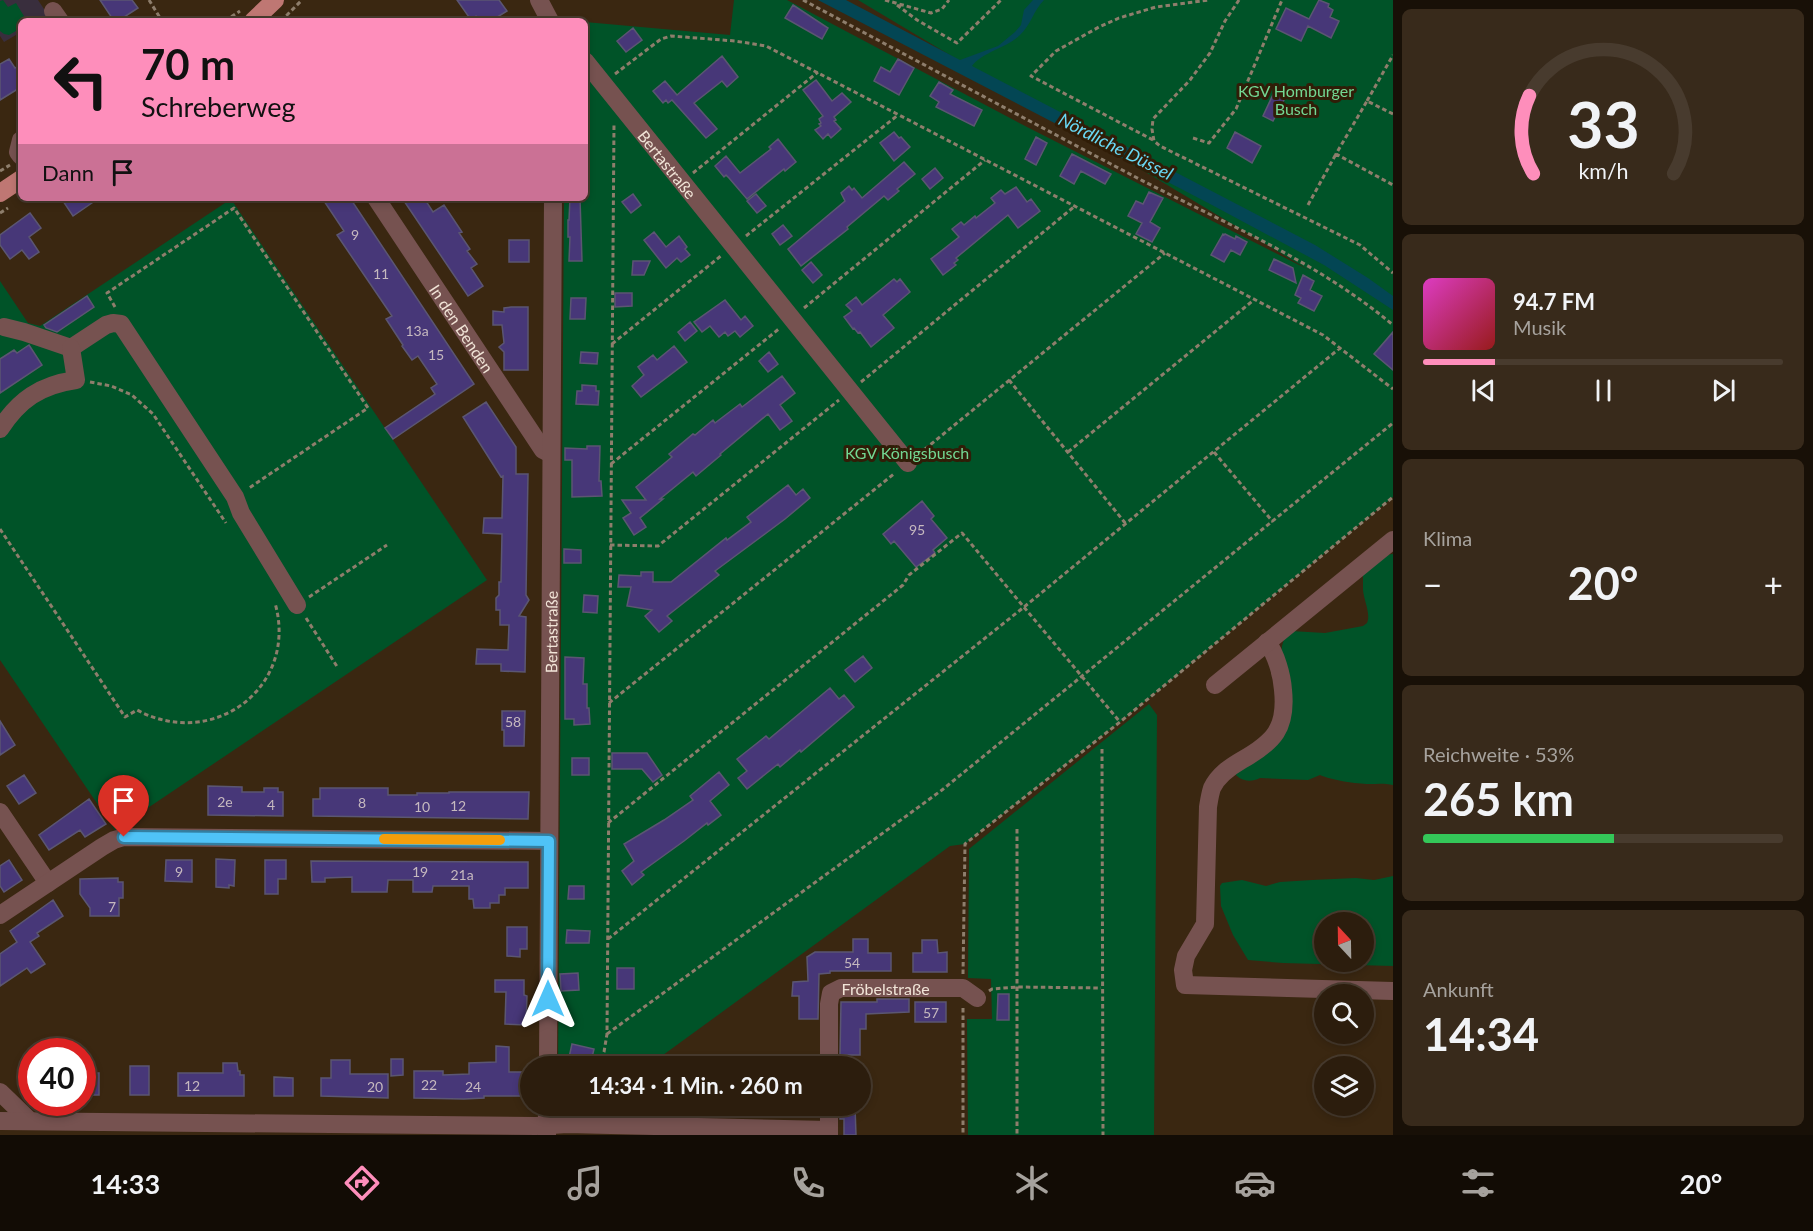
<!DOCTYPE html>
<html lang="de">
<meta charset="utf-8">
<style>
:root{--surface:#2c1d0d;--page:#382a1b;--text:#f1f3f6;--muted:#a6a29d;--line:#483b2e;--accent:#fe8ebb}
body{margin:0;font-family:Lato,sans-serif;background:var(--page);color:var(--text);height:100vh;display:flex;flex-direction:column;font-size:22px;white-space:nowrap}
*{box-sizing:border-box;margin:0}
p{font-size:20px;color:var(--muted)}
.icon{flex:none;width:33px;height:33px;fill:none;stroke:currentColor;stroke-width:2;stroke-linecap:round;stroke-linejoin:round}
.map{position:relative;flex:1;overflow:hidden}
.panel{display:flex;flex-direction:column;gap:9px;padding:9px;background:#181007;width:420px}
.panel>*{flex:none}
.banner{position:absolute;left:18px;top:18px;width:570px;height:183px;border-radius:9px;box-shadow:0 3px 9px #0003,0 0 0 2px var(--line);background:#fe8ebb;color:#111;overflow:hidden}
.needle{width:39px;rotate:338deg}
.fabs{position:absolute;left:1314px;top:912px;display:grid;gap:12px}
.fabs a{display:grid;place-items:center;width:60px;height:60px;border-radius:50%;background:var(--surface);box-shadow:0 3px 9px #0003,0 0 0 2px var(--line);font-size:30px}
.speed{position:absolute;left:18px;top:1038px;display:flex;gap:12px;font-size:30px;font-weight:700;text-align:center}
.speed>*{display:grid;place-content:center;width:78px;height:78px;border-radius:50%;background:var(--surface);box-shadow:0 3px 9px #0003,0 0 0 2px var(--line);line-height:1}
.speed .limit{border:9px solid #d22;background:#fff;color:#111}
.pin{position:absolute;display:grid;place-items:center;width:51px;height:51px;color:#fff;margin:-62px -26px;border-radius:50% 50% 50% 0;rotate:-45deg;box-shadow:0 0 6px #0007}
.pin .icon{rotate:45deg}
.me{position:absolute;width:66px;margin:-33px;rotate:0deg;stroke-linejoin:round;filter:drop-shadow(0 0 4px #0008)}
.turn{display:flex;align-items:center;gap:21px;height:126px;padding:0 24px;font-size:27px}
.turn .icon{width:78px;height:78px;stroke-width:2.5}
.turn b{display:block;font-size:42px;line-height:51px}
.then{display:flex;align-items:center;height:57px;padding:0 24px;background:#0003;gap:12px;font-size:22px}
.big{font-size:45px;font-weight:700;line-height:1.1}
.panel .card{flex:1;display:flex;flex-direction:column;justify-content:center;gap:9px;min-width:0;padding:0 21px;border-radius:9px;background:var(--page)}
.panel .dial{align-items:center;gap:0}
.dial svg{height:156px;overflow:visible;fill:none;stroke:var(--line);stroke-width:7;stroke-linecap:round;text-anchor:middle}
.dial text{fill:var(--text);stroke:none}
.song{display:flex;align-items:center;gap:18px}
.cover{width:72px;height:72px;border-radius:9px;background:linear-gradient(135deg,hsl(310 70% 55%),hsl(0 70% 35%))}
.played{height:6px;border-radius:3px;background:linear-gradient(90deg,var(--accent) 20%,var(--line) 20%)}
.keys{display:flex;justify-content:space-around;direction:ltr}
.heat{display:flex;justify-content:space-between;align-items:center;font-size:33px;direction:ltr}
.charge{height:9px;border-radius:4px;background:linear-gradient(90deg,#34c759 53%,var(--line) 0)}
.trip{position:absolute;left:520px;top:1056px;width:351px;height:60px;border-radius:30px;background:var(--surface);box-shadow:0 3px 9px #0003,0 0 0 2px var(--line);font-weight:700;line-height:60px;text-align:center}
.menu{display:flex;height:96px;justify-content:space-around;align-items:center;background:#120c05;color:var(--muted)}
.menu .icon{width:42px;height:42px}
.menu .current{color:var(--accent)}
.menu b{font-size:27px;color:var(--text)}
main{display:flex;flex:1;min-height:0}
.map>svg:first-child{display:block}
.education{fill:#392e3d}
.green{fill:#005328;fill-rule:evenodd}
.water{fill:#034654}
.building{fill:#473778;stroke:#5b5672;stroke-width:1.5}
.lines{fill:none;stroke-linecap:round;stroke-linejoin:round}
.path{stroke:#8e7e6c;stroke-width:3;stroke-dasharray:4.5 3;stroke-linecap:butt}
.minor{stroke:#765250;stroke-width:18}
.major{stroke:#bf7773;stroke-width:18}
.route-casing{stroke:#337fa1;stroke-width:15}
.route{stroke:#4fc3f7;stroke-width:10}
.slow{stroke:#f59e0b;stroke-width:10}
.labels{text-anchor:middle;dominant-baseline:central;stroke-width:6;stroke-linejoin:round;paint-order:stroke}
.number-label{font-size:14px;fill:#c6b9bf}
.park-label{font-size:16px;fill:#73d893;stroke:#301d07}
.street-label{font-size:16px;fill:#f1e4d7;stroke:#301d07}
.water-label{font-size:18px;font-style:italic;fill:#69d9f5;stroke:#301d07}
</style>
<main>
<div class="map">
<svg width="1393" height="1135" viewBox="0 0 1393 1135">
<rect width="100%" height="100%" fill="#3a2711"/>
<path class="education" d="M0,0H38L48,15L38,21H21V32L4,42L0,36Z"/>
<path class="green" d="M3,0L8,7L16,3L27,21H21V28L9,35L4,34L0,31V1Z
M734,0H787L1027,127L1309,270L858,0H1393V497L1120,722L965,844L950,846L648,1066H558L564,198H585V22L730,35Z
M231,199L487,580L115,830L0,660V281L28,323L40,326Z
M1393,554V785C1384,783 1377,784 1369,784C1357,784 1331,780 1320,775L1308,780L1260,778C1252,782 1242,782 1236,775V769L1274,745L1282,646L1284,639L1291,631L1325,633L1363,626L1367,623C1371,614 1364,601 1363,590C1363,583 1363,577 1363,570L1386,555Z
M1149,704L1157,715L1154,1135H968L967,1019H992L991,979L968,978L969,849Z
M1393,876V966L1283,963L1248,960L1233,935L1221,906L1220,886L1222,883L1242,880L1266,886L1280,882L1312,880L1356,878L1374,880ZM1324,922H1364V962H1324Z"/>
<path class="water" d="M818,0H846L960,60L998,46L1015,32L1021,25L1024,10L1033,0H1044C1033,11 1031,25 1020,35C1006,49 984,51 972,66L1315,245L1368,278L1393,296V310L1324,265L1212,205Z"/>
<path class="building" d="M100,0H132L138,8L118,21H114Z
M457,0H499L507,11L491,21H479L476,16L471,20Z
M1319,0L1329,4L1328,7L1333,10L1330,17L1339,21L1331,38L1308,26L1301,41L1276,29L1286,8L1309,19Z
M793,5L828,28L822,39L785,18Z
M633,28L642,40L626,52L617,41Z
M722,56L738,77L727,87L722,81L694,103L717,129L706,138L672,100L668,103L666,100L663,103L653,91L665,81L677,95Z
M9,59L15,68L21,65V87L0,100V64Z
M898,59L914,68L899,95L874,81L881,67L890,72Z
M816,80L832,101L842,93L851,102L834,117L836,120L834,121L841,129L831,138L828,134L823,139L815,130L821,126L819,124L821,123L819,119L823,116L803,90Z
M939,82L953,90L950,94L982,110L974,126L936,107L939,102L930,96Z
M1276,88L1287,94L1273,121L1263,116Z
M894,132L899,138L901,137L910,147L894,161L880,143Z
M1235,132L1261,146L1252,163L1227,148Z
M1036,137L1047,143L1036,165L1025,159Z
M778,139L796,162L785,171L784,169L747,199L729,178L726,175L724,177L715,166L726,156L740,173L771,149L769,147Z
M1072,154L1111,174L1105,184L1081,171L1074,184L1060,176Z
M904,162L915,174L897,189L899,191L888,200L884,196L847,227L848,229L801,266L788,249L845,201L841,193L849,186L852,190L854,188L862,198Z
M935,168L943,178L930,189L922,179Z
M1016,187L1027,202L1031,199L1040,211L1018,228L1008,215L956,258L958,260L954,263L956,265L943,275L931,259L959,237L952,229L961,222L964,225L975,216L976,218L995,203L991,198L1001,190L1005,194Z
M1149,192L1163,198L1150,222L1160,228L1152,242L1136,234L1142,223L1128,216L1136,201L1143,204Z
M633,194L641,205L631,213L622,202Z
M756,194L766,206L757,213L747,201Z
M61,198H99L73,216Z
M322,198H350L474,384L393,439L385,428L435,394L431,388L437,384L418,356L412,360L402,346L403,345L386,319L392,316L337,235L344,231Z
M402,198H424L433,212L444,205L462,232L459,233L470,249L467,251L477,264L471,268L483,286L468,296Z
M570,198H580L582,261H569L570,237H568V220H569Z
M30,213L41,228L29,237L39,252L29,259L22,250L10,259L0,245V235Z
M783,225L792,236L780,245L772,234Z
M654,232L666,247L679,236L687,247L685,249L690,255L681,262L677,258L666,268L644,240Z
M1223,234L1224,235L1225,234L1235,239L1236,236L1247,242L1240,255L1231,250L1224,262L1211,255Z
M509,240H529V262H509Z
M1274,259L1293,268L1296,283L1269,270Z
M633,261H650L644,275H632Z
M811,262L822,275L813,283L802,270Z
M1303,275L1314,281L1310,290L1322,296L1314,311L1298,303L1301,298L1295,295Z
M894,279L897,282L900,279L910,292L883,315L894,328L871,347L860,332L858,333L854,328L853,329L844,317L852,311L846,305L856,297L862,305Z
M615,293H632V306L615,307Z
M87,296L94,307L57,332L46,328L44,325Z
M571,298H586L585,319H570Z
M725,300L741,320L745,316L753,326L740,337L735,331L728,336L725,332L719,337L710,326L702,332L694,322Z
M511,307H528V370H504V352L499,347L504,343L502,325H493V311L504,312V308Z
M690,322L697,331L685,341L678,332Z
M1393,332V370L1374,354Z
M29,345L42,365L0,393V359L14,350L17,353Z
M674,346L687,362L641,397L632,386L644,375L638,367L653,355L657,360Z
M581,352L598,353L597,364L580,363Z
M769,352L778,364L768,372L759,361Z
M782,376L795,393L780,405L792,421L780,430L768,414L720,454L721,455L696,476L693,472L660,499H663L640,518L646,527L634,535L623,518L631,513L622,500H646L636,487L672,457L669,454L693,434L695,435L713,420L715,423L740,404L742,407L746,404Z
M582,385L596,386V391H599L598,405L576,404L577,391H582Z
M486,402L516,447V474H528L526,595L529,600L519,616L526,617L525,672L501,671V664H476L477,649L508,650L509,625H500V610H496V598L499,595V582H501L502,534L483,533L484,518H502L503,476L501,477L463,417Z
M587,446H600L599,481H601L602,496L572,497V460H565V448L587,449Z
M788,485L796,495L803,489L810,498L785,519L715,571L719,575L667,616L672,621L659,632L645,616L652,610L627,606L631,587H618L619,575L641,576V572H653V582H671L726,538L727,540L751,522L747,517Z
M922,501L934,516L931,519L947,538L933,550L935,553L916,567L894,541L891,544L883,534Z
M564,549L581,550V563H564Z
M584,595L598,596L597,613L583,612Z
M863,656L872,668L855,682L845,670Z
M565,657L584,658L583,684H587V708H589L590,724L574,725V719H565Z
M830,688L839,699L844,695L854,707L801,752L800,750L780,767L778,764L747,789L738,778L747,771L737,759L766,736L769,739Z
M502,711H525L524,746H504V730H502Z
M0,721L15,745L0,755Z
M612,753H647L662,775L653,782L642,769H612Z
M572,758H589V775H572Z
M719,772L729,785L710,801L721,815L708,825L707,823L684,841L641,872L644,875L632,885L622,871L634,861L624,844L664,820L693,800L690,796Z
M24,775L36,793L19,804L7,786Z
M208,786L242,787V792H264V788H278V792H283V816L208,815Z
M320,788H388V795H417V793H449V792H529L528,819L313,816V799H320Z
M89,799L106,824L85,837L80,830L49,850L39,835Z
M216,859L235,860L234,886L229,885V888L216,887Z
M9,860L22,880L4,892L0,886V866Z
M166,860H192V882L165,881Z
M265,860H286V879H278V894H265Z
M311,861L528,862V888H505V895H499V903H490V908H474L473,899H469V886H433L432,892H413V880H388L387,892H352V877L325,878V882H312Z
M118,878V882H123V898H119V916H90V908L80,894V879Z
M569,886H584V899H568Z
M53,900L63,916L37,933L39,936L30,942L45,964L31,973L27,968L0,986V954L17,942L10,931Z
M507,927H527V949H520V957L507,956Z
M567,930L590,931L589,943H566Z
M853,939H868V953H891V971H830V973L819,974L818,1019H799V996H792L793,982L808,981L807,957L815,952H853Z
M922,940H937L938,953L947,952V972H913V953H922Z
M617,968H634V989H617Z
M578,973L579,990L561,991L560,974Z
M495,980H524V995L527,996L526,1025L505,1024L506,992H495Z
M998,994H1009V1020H997Z
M877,999H909V1012L866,1014V1029H860V1055H840L841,1002H877Z
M915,1002H946V1022H915Z
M572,1044L594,1049L590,1066L568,1062Z
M496,1046L509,1047V1072H527V1096H484V1098L464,1099L414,1098V1071H443V1075L469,1074V1063L496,1062Z
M391,1059H403V1075L391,1076Z
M331,1060H350V1074H388V1098L321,1096V1078H331Z
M223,1063H237L238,1071H240V1075H244V1096H178V1073H223Z
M130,1066H149V1095H130Z
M82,1073H99V1095H82Z
M274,1077L293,1078V1096H274Z
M840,1106H855L856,1135H844V1119H840Z"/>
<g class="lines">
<path class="path" d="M149,0L162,21
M803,0C917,61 1031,122 1145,182C1229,225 1319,263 1393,325
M885,0L931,13L942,9L949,0
M1239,0L1225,21L1210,53L1190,80L1153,119L1152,129L1154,141L1160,146L1360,245L1393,273
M897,5L917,20L957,43L1001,0
M225,21L240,11
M281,21L302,0
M615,74L661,39L671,36L735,41L766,46L1323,335L1393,389
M1367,101L1393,55
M1393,114L1367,101L1336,154L1393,185
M1193,138L1209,143L1236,109L1282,0
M1153,140L1031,76L1056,51L1099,27L1119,18L1156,7L1209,0
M0,171L10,165
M693,173L818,72
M1308,205L1336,154
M0,213L8,208
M746,236L898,115
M115,307L107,293L234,208L368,408L249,488
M804,308L985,160
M612,344L722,255
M1009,380L1126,524
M90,382L111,386L132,395L153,414L226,523
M861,382L1075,206
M1068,452L1255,299
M1214,452L1273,522
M919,454L1165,253
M611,464L780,328
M0,529L125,717L137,710C213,751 299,687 275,603
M610,545L658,546L839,400
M309,597L387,545
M306,618L338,668
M609,703L895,473
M1102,749L1103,1135
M608,823L903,585L909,575L962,533L1120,722
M1017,829V1135
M608,939L1024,607L1340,348
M963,974L965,844L1120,722L1393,497
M989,991L992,989L1017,987L1101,988
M963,1008V1135
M607,1034L942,790L1393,423
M598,1066L604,1052L607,1034L614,123"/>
<g class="minor">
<path d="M539,0L550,21"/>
<path d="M53,11L60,21"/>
<path id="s1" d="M585,61L908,463"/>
<path d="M21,140L18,152L21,156"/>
<path id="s2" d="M376,198L543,450L551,454"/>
<path d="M4,327L24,332L71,348L106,325L113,323L121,324L235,497L241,513L297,605"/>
<path d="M0,429C19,400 40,385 76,380L71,348"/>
<path d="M1267,642C1276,654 1282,675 1283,690C1287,728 1274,742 1242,760C1230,767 1218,775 1212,788C1210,794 1209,801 1208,807L1205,924L1186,956L1183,970L1185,985L1393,991"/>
<path d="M1215,685L1393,540"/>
<path d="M0,812L48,883"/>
<path d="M0,915L102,847L114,840L124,837L549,841"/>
<path id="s3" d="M548,1066L553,198"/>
<path id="s4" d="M829,1066V1004L831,993L841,988H963L977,998"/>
<path d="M0,1092L30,1121"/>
<path d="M829,1106V1135"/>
<path d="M0,1121L536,1126L567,1124L829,1130"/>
<path d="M547,1135V1106"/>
</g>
<path class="major" d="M253,21L275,0
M0,193L21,179"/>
</g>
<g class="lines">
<defs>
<path id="route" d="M124,837L549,841L548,999"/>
</defs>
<use href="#route" class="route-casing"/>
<use href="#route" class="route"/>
<path class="slow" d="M384,839L500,840"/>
</g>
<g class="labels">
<g class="number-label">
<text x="355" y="234">9</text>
<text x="381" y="273">11</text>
<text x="417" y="330">13a</text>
<text x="436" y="354">15</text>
<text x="917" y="529">95</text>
<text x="513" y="721">58</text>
<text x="225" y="801">2e</text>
<text x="362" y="802">8</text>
<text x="271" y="804">4</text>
<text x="458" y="805">12</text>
<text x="422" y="806">10</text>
<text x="179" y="871">9</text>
<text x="420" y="871">19</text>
<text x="462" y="874">21a</text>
<text x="112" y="906">7</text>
<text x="852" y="962">54</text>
<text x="931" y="1012">57</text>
<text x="429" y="1084">22</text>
<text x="192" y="1085">12</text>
<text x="375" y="1086">20</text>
<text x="473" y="1086">24</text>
</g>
<g class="park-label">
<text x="1296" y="90">KGV Homburger<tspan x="1296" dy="18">Busch</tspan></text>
<text x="907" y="452">KGV Königsbusch</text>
</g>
<g class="street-label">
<text stroke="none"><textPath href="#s1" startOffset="132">Bertastraße</textPath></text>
<text stroke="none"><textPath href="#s2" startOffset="156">In den Benden</textPath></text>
<text stroke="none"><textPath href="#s3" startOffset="434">Bertastraße</textPath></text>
<text stroke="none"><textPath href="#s4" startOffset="129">Fröbelstraße</textPath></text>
</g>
<g class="water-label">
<text transform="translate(1116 146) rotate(27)">Nördliche Düssel</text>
</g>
</g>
</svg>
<div class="fabs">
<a><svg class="needle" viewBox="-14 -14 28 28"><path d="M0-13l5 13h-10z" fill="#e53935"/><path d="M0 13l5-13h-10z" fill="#a6a29d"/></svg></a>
<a><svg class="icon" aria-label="search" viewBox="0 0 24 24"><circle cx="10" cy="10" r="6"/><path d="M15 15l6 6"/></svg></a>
<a><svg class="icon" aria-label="layers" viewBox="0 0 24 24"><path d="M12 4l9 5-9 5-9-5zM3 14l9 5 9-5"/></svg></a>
</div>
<div class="speed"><div class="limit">40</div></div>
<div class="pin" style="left:124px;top:837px;background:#d93025"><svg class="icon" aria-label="arrive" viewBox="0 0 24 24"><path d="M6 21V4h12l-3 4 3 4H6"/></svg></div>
<svg class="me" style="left:548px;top:999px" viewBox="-20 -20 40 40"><path d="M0-17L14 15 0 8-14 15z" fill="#4fc3f7" stroke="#fff" stroke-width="4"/></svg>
<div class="trip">14:34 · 1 Min. · 260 m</div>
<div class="banner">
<div class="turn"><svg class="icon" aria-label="left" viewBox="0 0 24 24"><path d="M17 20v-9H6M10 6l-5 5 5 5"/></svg><div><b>70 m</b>Schreberweg</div></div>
<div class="then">Dann<svg class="icon" aria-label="arrive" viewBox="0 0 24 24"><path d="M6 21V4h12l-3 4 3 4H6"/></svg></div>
</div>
</div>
<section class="panel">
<div class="card dial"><svg viewBox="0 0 100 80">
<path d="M14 69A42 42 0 1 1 86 69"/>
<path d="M14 69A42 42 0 0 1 12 29" stroke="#fe8ebb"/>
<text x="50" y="56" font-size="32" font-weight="700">33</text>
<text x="50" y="72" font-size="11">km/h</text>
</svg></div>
<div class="card">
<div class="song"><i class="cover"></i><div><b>94.7 FM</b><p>Musik</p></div></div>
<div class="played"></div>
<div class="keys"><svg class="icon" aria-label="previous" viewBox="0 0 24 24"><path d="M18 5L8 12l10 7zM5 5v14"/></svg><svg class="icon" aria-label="pause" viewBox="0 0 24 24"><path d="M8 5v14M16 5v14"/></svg><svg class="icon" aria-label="next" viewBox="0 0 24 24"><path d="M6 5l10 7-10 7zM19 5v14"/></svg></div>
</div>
<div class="card"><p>Klima</p>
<div class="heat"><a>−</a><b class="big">20°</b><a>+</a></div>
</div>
<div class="card"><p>Reichweite · 53%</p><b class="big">265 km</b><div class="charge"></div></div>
<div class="card"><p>Ankunft</p><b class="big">14:34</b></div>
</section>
</main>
<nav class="menu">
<b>14:33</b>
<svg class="icon current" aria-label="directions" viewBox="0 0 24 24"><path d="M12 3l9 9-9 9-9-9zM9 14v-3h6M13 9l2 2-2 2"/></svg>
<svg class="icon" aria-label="music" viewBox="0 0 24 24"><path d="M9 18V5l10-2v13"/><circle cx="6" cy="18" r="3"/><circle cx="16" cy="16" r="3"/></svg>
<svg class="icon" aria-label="phone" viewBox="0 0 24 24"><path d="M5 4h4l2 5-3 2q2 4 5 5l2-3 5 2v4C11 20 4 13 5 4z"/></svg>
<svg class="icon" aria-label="climate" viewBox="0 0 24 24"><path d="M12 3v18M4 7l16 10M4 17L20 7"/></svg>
<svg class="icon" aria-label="car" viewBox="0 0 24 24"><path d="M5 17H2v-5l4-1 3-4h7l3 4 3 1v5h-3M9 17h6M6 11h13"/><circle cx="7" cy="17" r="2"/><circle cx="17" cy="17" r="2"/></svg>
<svg class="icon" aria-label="filters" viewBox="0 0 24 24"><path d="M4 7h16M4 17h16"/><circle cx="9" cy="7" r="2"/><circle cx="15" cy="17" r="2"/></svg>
<b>20°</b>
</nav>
